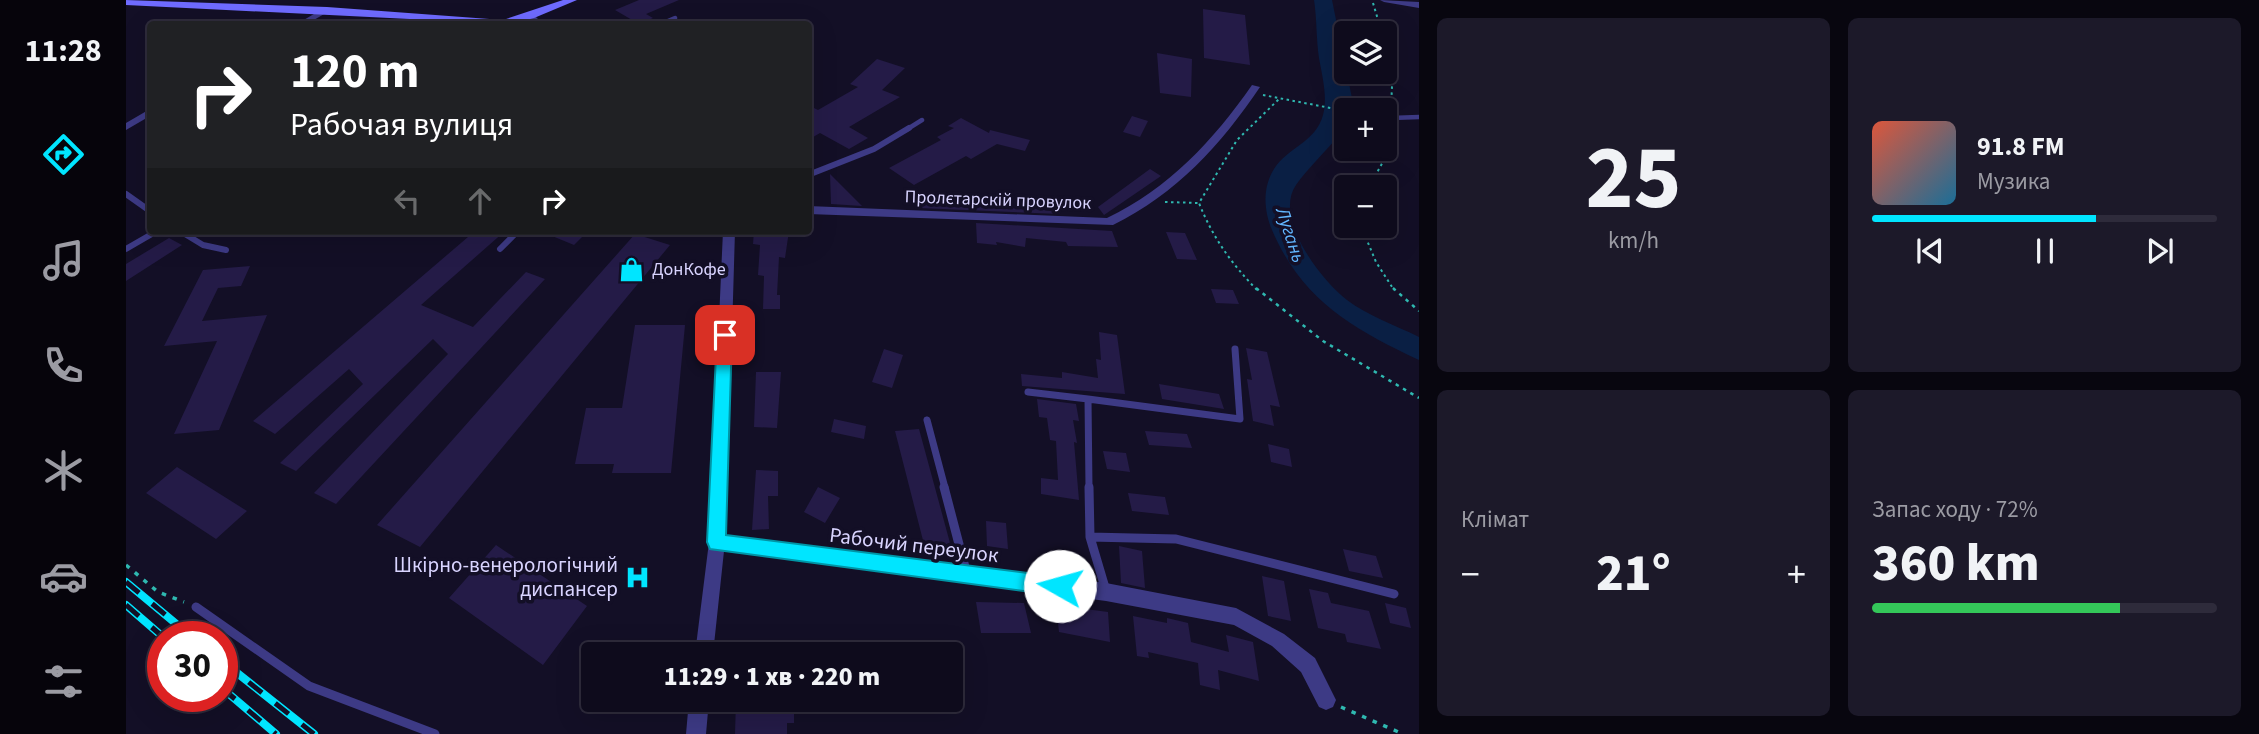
<!DOCTYPE html>
<html lang="uk">
<meta charset="utf-8">
<style>
:root{--surface:#0e0b1c;--page:#1c1929;--text:#f1f3f6;--muted:#9b9ba3;--line:#2e2b3b;--accent:#00e5ff}
body{margin:0;font-family:"Source Sans 3",sans-serif;background:var(--page);color:var(--text);height:100vh;display:flex;flex-direction:column;font-size:26px;white-space:nowrap}
*{box-sizing:border-box;margin:0}
p{font-size:23px;color:var(--muted)}
.icon{flex:none;width:38px;height:38px;fill:none;stroke:currentColor;stroke-width:2;stroke-linecap:round;stroke-linejoin:round}
.map{position:relative;flex:1;overflow:hidden}
.details{display:flex;flex-direction:column;gap:18px;padding:18px;background:#08060f;width:840px}
.details>*{flex:none}
.banner{position:absolute;left:21px;top:21px;width:665px;height:214px;border-radius:7px;box-shadow:0 7px 28px #0002,0 0 0 2px var(--line);background:#202124;color:#fff;overflow:hidden}
.fabs{position:absolute;left:1208px;top:21px;display:grid;gap:14px}
.fabs a{display:grid;place-items:center;width:63px;height:63px;border-radius:7px;background:var(--surface);box-shadow:0 7px 28px #0002,0 0 0 2px var(--line);font-size:35px}
.speed{position:absolute;left:21px;top:621px;display:flex;gap:14px;font-size:35px;font-weight:700;text-align:center}
.speed>*{display:grid;place-content:center;width:91px;height:91px;border-radius:50%;background:var(--surface);box-shadow:0 7px 28px #0002,0 0 0 2px var(--line);line-height:1}
.speed .limit{border:10px solid #d22;background:#fff;color:#111}
.pin{position:absolute;display:grid;place-items:center;width:60px;height:60px;color:#fff;margin:-30px;border-radius:14px;box-shadow:0 4px 10px #0006}
.me{position:absolute;width:77px;margin:-38px;rotate:277deg;stroke-linejoin:round;filter:drop-shadow(0 0 5px #0008)}
.turn{display:flex;align-items:center;gap:24px;height:147px;padding:0 28px;font-size:32px}
.turn .icon{width:91px;height:91px;stroke-width:2.5}
.turn b{display:block;font-size:49px;line-height:60px}
.lanes{display:flex;align-items:center;height:66px;padding:0 28px;background:#0003;justify-content:center;gap:35px;direction:ltr}
.lanes .off{opacity:.35}
.big{font-size:52px;font-weight:800;line-height:1.1}
.details .tile{flex:1;display:flex;flex-direction:column;justify-content:center;gap:10px;min-width:0;padding:0 24px;border-radius:10px;background:var(--page)}
.details .dial{align-items:center;gap:0}
.dial b{font-size:91px;line-height:1}
.song{display:flex;align-items:center;gap:21px}
.cover{width:84px;height:84px;border-radius:10px;background:linear-gradient(135deg,hsl(10 70% 55%),hsl(200 70% 35%))}
.played{height:7px;border-radius:4px;background:linear-gradient(90deg,var(--accent) 65%,var(--line) 65%)}
.keys{display:flex;justify-content:space-around;direction:ltr}
.heat{display:flex;justify-content:space-between;align-items:center;font-size:38px;direction:ltr}
.charge{height:10px;border-radius:5px;background:linear-gradient(90deg,#34c759 72%,var(--line) 0)}
.details .tiles{flex:1;display:grid;gap:18px;grid-template-columns:repeat(2,1fr)}
.trip{position:absolute;left:455px;top:642px;width:382px;height:70px;border-radius:7px;background:var(--surface);box-shadow:0 7px 28px #0002,0 0 0 2px var(--line);font-weight:800;line-height:70px;text-align:center}
main{display:flex;flex:1;min-height:0}
.tab-bar{display:flex;flex-direction:column;width:126px;justify-content:space-around;align-items:center;background:#06040b;color:var(--muted)}
.tab-bar .icon{width:49px;height:49px}
.tab-bar .current{color:var(--accent)}
.tab-bar b{font-size:32px;color:var(--text)}
.map>svg:first-child{display:block}
.water{fill:#0a1f44}
.building{fill:#241b47}
.lines{fill:none;stroke-linecap:round;stroke-linejoin:round}
.path-far2{stroke:#2fb8b0;stroke-width:2;stroke-dasharray:2.5 3.5;stroke-linecap:butt}
.path-far1{stroke:#2fb8b0;stroke-width:2.5;stroke-dasharray:3.5 5;stroke-linecap:butt}
.path{stroke:#2fb8b0;stroke-width:3.5;stroke-dasharray:4.5 7;stroke-linecap:butt}
.lane-far3{stroke:#3d3a85;stroke-width:4.5}
.lane-far2{stroke:#3d3a85;stroke-width:6}
.lane-far1{stroke:#3d3a85;stroke-width:7}
.lane{stroke:#3d3a85;stroke-width:9}
.street{fill:#3d3a85;fill-rule:evenodd}
.secondary{fill:#6f6bff;fill-rule:evenodd}
.rail-casing{stroke:#00e5ff;stroke-width:8}
.rail{stroke:#130f26;stroke-width:5;stroke-dasharray:17;stroke-linecap:butt}
.route{fill:#00e5ff;stroke:#0095a6;stroke-width:2}
.labels{text-anchor:middle;dominant-baseline:central;stroke-width:7;stroke-linejoin:round;paint-order:stroke}
.street-label{font-size:18px;fill:#d9d4ff;stroke:#130f26}
.poi-label{font-size:18px;fill:#d9d4ff;stroke:#130f26;text-anchor:start}
.water-label{font-size:19px;font-style:italic;fill:#62b6ff;stroke:#130f26}
.near-street-label{font-size:21px;fill:#d9d4ff;stroke:#130f26}
.near-poi-label{font-size:21px;fill:#d9d4ff;stroke:#130f26;text-anchor:end}
</style>
<main>
<nav class="tab-bar">
<b>11:28</b>
<svg class="icon current" aria-label="directions" viewBox="0 0 24 24"><path d="M12 3l9 9-9 9-9-9zM9 14v-3h6M13 9l2 2-2 2"/></svg>
<svg class="icon" aria-label="music" viewBox="0 0 24 24"><path d="M9 18V5l10-2v13"/><circle cx="6" cy="18" r="3"/><circle cx="16" cy="16" r="3"/></svg>
<svg class="icon" aria-label="phone" viewBox="0 0 24 24"><path d="M5 4h4l2 5-3 2q2 4 5 5l2-3 5 2v4C11 20 4 13 5 4z"/></svg>
<svg class="icon" aria-label="climate" viewBox="0 0 24 24"><path d="M12 3v18M4 7l16 10M4 17L20 7"/></svg>
<svg class="icon" aria-label="car" viewBox="0 0 24 24"><path d="M5 17H2v-5l4-1 3-4h7l3 4 3 1v5h-3M9 17h6M6 11h13"/><circle cx="7" cy="17" r="2"/><circle cx="17" cy="17" r="2"/></svg>
<svg class="icon" aria-label="filters" viewBox="0 0 24 24"><path d="M4 7h16M4 17h16"/><circle cx="9" cy="7" r="2"/><circle cx="15" cy="17" r="2"/></svg>
</nav>
<div class="map">
<svg width="1293" height="734" viewBox="0 0 1293 734">
<rect width="100%" height="100%" fill="#130f26"/>
<path class="water" d="M1188,0H1206L1228,108L1220,110V126L1216,132C1203,148 1181,169 1170,185C1147,218 1195,280 1221,300C1242,316 1269,325 1293,337V360C1227,329 1176,300 1146,230C1138,211 1136,188 1148,169C1161,148 1190,142 1197,115C1202,98 1196,75 1193,58C1190,39 1191,19 1188,0Z"/>
<path class="building" d="M513,0H553L520,14L527,18L513,24L489,10Z
M1077,9L1119,15L1124,65L1078,58Z
M1031,53L1066,59L1065,97L1034,93Z
M751,59L779,68L756,90L774,97L723,127L742,138L723,149L694,133L682,140V105L692,110L732,87L724,84Z
M1006,116L1022,121L1014,137L997,132Z
M835,118L863,133L864,130L904,140L899,151L871,144L845,159L840,156L788,185L763,168L815,140L811,137L828,128L822,126Z
M1024,169L1035,176L978,215L972,207Z
M704,174L736,206L705,204Z
M803,195L930,199L934,214L793,208L788,197L807,198Z
M850,223L986,231L992,247L942,246L940,242L900,238L899,247L870,242L871,245L851,243Z
M349,231H379L295,305L347,327L400,272L419,279L210,504L188,493L322,354L307,339L170,471L154,463L237,384L223,369L149,434L127,421Z
M414,231H462L448,245Z
M628,231H663L659,258L653,257L651,295H654V309H637L638,276L632,275L634,245L627,244Z
M1040,232L1059,233L1071,260L1051,259Z
M509,234L544,245L294,547L251,525Z
M43,238L56,245L0,281V264Z
M124,266L115,286L92,288L76,321L141,315L93,430L48,434L91,341L38,346L77,270Z
M1085,289L1107,290L1113,304L1090,303Z
M509,325H559L545,473H486L488,464H449L460,408H496Z
M973,332L991,335L999,394L896,386L895,374L936,378V372L972,378L970,359L975,360Z
M1120,348L1141,352L1154,407L1144,405L1148,426L1127,421L1121,379L1126,380Z
M758,349L777,355L766,388L746,382Z
M630,372H655L651,428L628,427Z
M1033,384L1093,394L1098,409L1036,399Z
M911,399L950,404L953,421L947,420L951,443L948,442L953,500L915,494V478L932,480L930,441L924,440L921,418L913,417Z
M708,419L740,426L738,439L705,432Z
M793,429L827,554L801,556L769,431Z
M1019,431L1061,434L1066,448L1023,445Z
M1142,444L1163,449L1166,467L1145,462Z
M977,451L1000,453L1004,472L981,469Z
M51,467L121,511L90,539L20,493Z
M630,470L652,471V496H642L643,529L626,530Z
M692,487L714,498L699,523L678,512Z
M1002,493L1039,497L1043,515L1006,511Z
M860,521L880,523L882,549L861,546Z
M370,545L461,606L417,665L323,598Z
M993,546L1016,551L1019,588L995,583Z
M1217,549L1250,556L1257,578L1223,571Z
M1136,576L1158,581L1165,621L1142,616Z
M1183,589L1202,593L1205,603L1243,611L1255,649L1221,642L1219,634L1192,628Z
M850,602L898,603L905,633H855Z
M1259,603L1280,608L1285,628L1264,623Z
M930,605L982,612L984,642L933,632Z
M1007,616L1041,623V618L1062,623L1065,642L1103,652L1100,635L1127,642L1133,681L1092,670L1094,690L1074,685L1072,663L1022,652L1023,658L1011,656Z
M610,700H668V723H661V734H609Z"/>
<g class="lines">
<path class="path-far2" d="M1247,3L1256,33
M1258,40L1267,65L1265,108
M1137,95L1220,111
M1243,187L1258,160L1263,128
M1039,202L1073,203
M1235,226L1250,262L1268,290
M1131,290C1105,263 1087,238 1073,203L1111,140L1153,99"/>
<path class="path-far1" d="M1130,288L1197,341L1293,398
M1267,288L1293,311"/>
<path class="path" d="M0,565L32,592L58,602
M1215,707L1277,734"/>
<path class="lane-far3" d="M535,24L549,18
M1265,118L1293,117
M780,130L796,120"/>
<path class="lane-far2" d="M682,175L748,149L783,128
M0,194L24,211
M54,231L77,245L100,250
M0,249L31,231
M374,249L392,231"/>
<path class="lane-far1" d="M902,392L962,399
M801,420L819,488
M963,488L962,399L1114,419L1109,349"/>
<path class="lane" d="M818,487L840,571
M963,487L964,537L980,591
M964,537L1050,539L1268,594
M70,607L183,686L309,734"/>
<path class="street" d="M1254,0L1293,2V8L1258,2Z
M198,8L205,10L181,24H171Z
M401,14H407L417,24H408L401,18Z
M1126,85L1134,87C1095,145 1050,194 987,225L682,214V206L981,218C1043,188 1087,141 1126,85Z
M24,109V116L0,130V123Z
M597,231H609L600,535L980,583L1110,608L1158,634L1189,658L1210,700L1207,707L1200,710L1193,707L1175,672L1146,646L1108,625L980,601L598,551L587,654H569L583,542Z
M563,700H583L580,734H560Z"/>
<path class="secondary" d="M0,0L201,7L377,20L437,0H451L408,18L384,24L0,5Z"/>
<defs>
<path id="rail" d="M0,582L66,637
M0,605L37,637
M96,661L188,734
M96,688L150,734"/>
</defs>
<use href="#rail" class="rail-casing"/>
<use href="#rail" class="rail"/>
</g>
<path class="route" d="M599,329L606,335L600,535L934,577L941,579L944,586L941,593L934,596L584,549L581,542L591,335Z"/>
<defs>
<symbol id="shop-bare" viewBox="-9 -9 18 18"><path d="M-5-2.5h2.3a2.7 3.5 0 0 1 5.4 0H5L5.5 6h-11ZM-1.5-2.5h3a1.5 2.3 0 0 0-3 0Z" fill="#00e5ff" stroke="#130f26" stroke-width="2.5" paint-order="stroke"/></symbol>
<symbol id="hospital-bare" viewBox="-9 -9 18 18"><path d="M-5-5h3v3.5h4V-5h3V5h-3V1.5h-4V5h-3Z" fill="#00e5ff" stroke="#130f26" stroke-width="2.5" paint-order="stroke"/></symbol>
</defs>
<g fill-rule="evenodd">
<use href="#shop-bare" x="488" y="252" width="35" height="35"/>
<use href="#hospital-bare" x="494" y="560" width="35" height="35"/>
</g>
<g class="labels">
<g class="street-label">
<text transform="translate(872 200) rotate(2)">Пролєтарскій провулок</text>
</g>
<g class="poi-label">
<text x="526" y="269">ДонКофе</text>
</g>
<g class="water-label">
<text transform="translate(1164 235) rotate(72)">Лугань</text>
</g>
<g class="near-street-label">
<text transform="translate(788 545) rotate(7)">Рабочий переулок</text>
</g>
<g class="near-poi-label">
<text x="492" y="565">Шкірно-венерологічний<tspan x="492" dy="24">диспансер</tspan></text>
</g>
</g>
</svg>
<div class="fabs">
<a><svg class="icon" aria-label="layers" viewBox="0 0 24 24"><path d="M12 4l9 5-9 5-9-5zM3 14l9 5 9-5"/></svg></a>
<a>+</a>
<a>−</a>
</div>
<div class="speed"><div class="limit">30</div></div>
<div class="pin" style="left:599px;top:335px;background:#d93025"><svg class="icon" aria-label="arrive" viewBox="0 0 24 24"><path d="M6 21V4h12l-3 4 3 4H6"/></svg></div>
<svg class="me" style="left:934px;top:586px" viewBox="-20 -20 40 40"><circle r="19" fill="#fff"/><path d="M0-13L10 11 0 6-10 11z" fill="#00e5ff"/></svg>
<div class="trip">11:29 · 1 хв · 220 m</div>
<div class="banner">
<div class="turn"><svg class="icon" aria-label="right" viewBox="0 0 24 24"><path d="M7 20v-9h11M14 6l5 5-5 5"/></svg><div><b>120 m</b>Рабочая вулиця</div></div>
<div class="lanes"><svg class="icon off" aria-label="left" viewBox="0 0 24 24"><path d="M17 20v-9H6M10 6l-5 5 5 5"/></svg><svg class="icon off" aria-label="ahead" viewBox="0 0 24 24"><path d="M12 20V5M6 11l6-6 6 6"/></svg><svg class="icon" aria-label="right" viewBox="0 0 24 24"><path d="M7 20v-9h11M14 6l5 5-5 5"/></svg></div>
</div>
</div>
<section class="details">
<div class="tiles">
<div class="tile dial"><b>25</b><p>km/h</p></div>
<div class="tile">
<div class="song"><i class="cover"></i><div><b>91.8 FM</b><p>Музика</p></div></div>
<div class="played"></div>
<div class="keys"><svg class="icon" aria-label="previous" viewBox="0 0 24 24"><path d="M18 5L8 12l10 7zM5 5v14"/></svg><svg class="icon" aria-label="pause" viewBox="0 0 24 24"><path d="M8 5v14M16 5v14"/></svg><svg class="icon" aria-label="next" viewBox="0 0 24 24"><path d="M6 5l10 7-10 7zM19 5v14"/></svg></div>
</div>
<div class="tile"><p>Клімат</p>
<div class="heat"><a>−</a><b class="big">21°</b><a>+</a></div>
</div>
<div class="tile"><p>Запас ходу · 72%</p><b class="big">360 km</b><div class="charge"></div></div>
</div>
</section>
</main>
